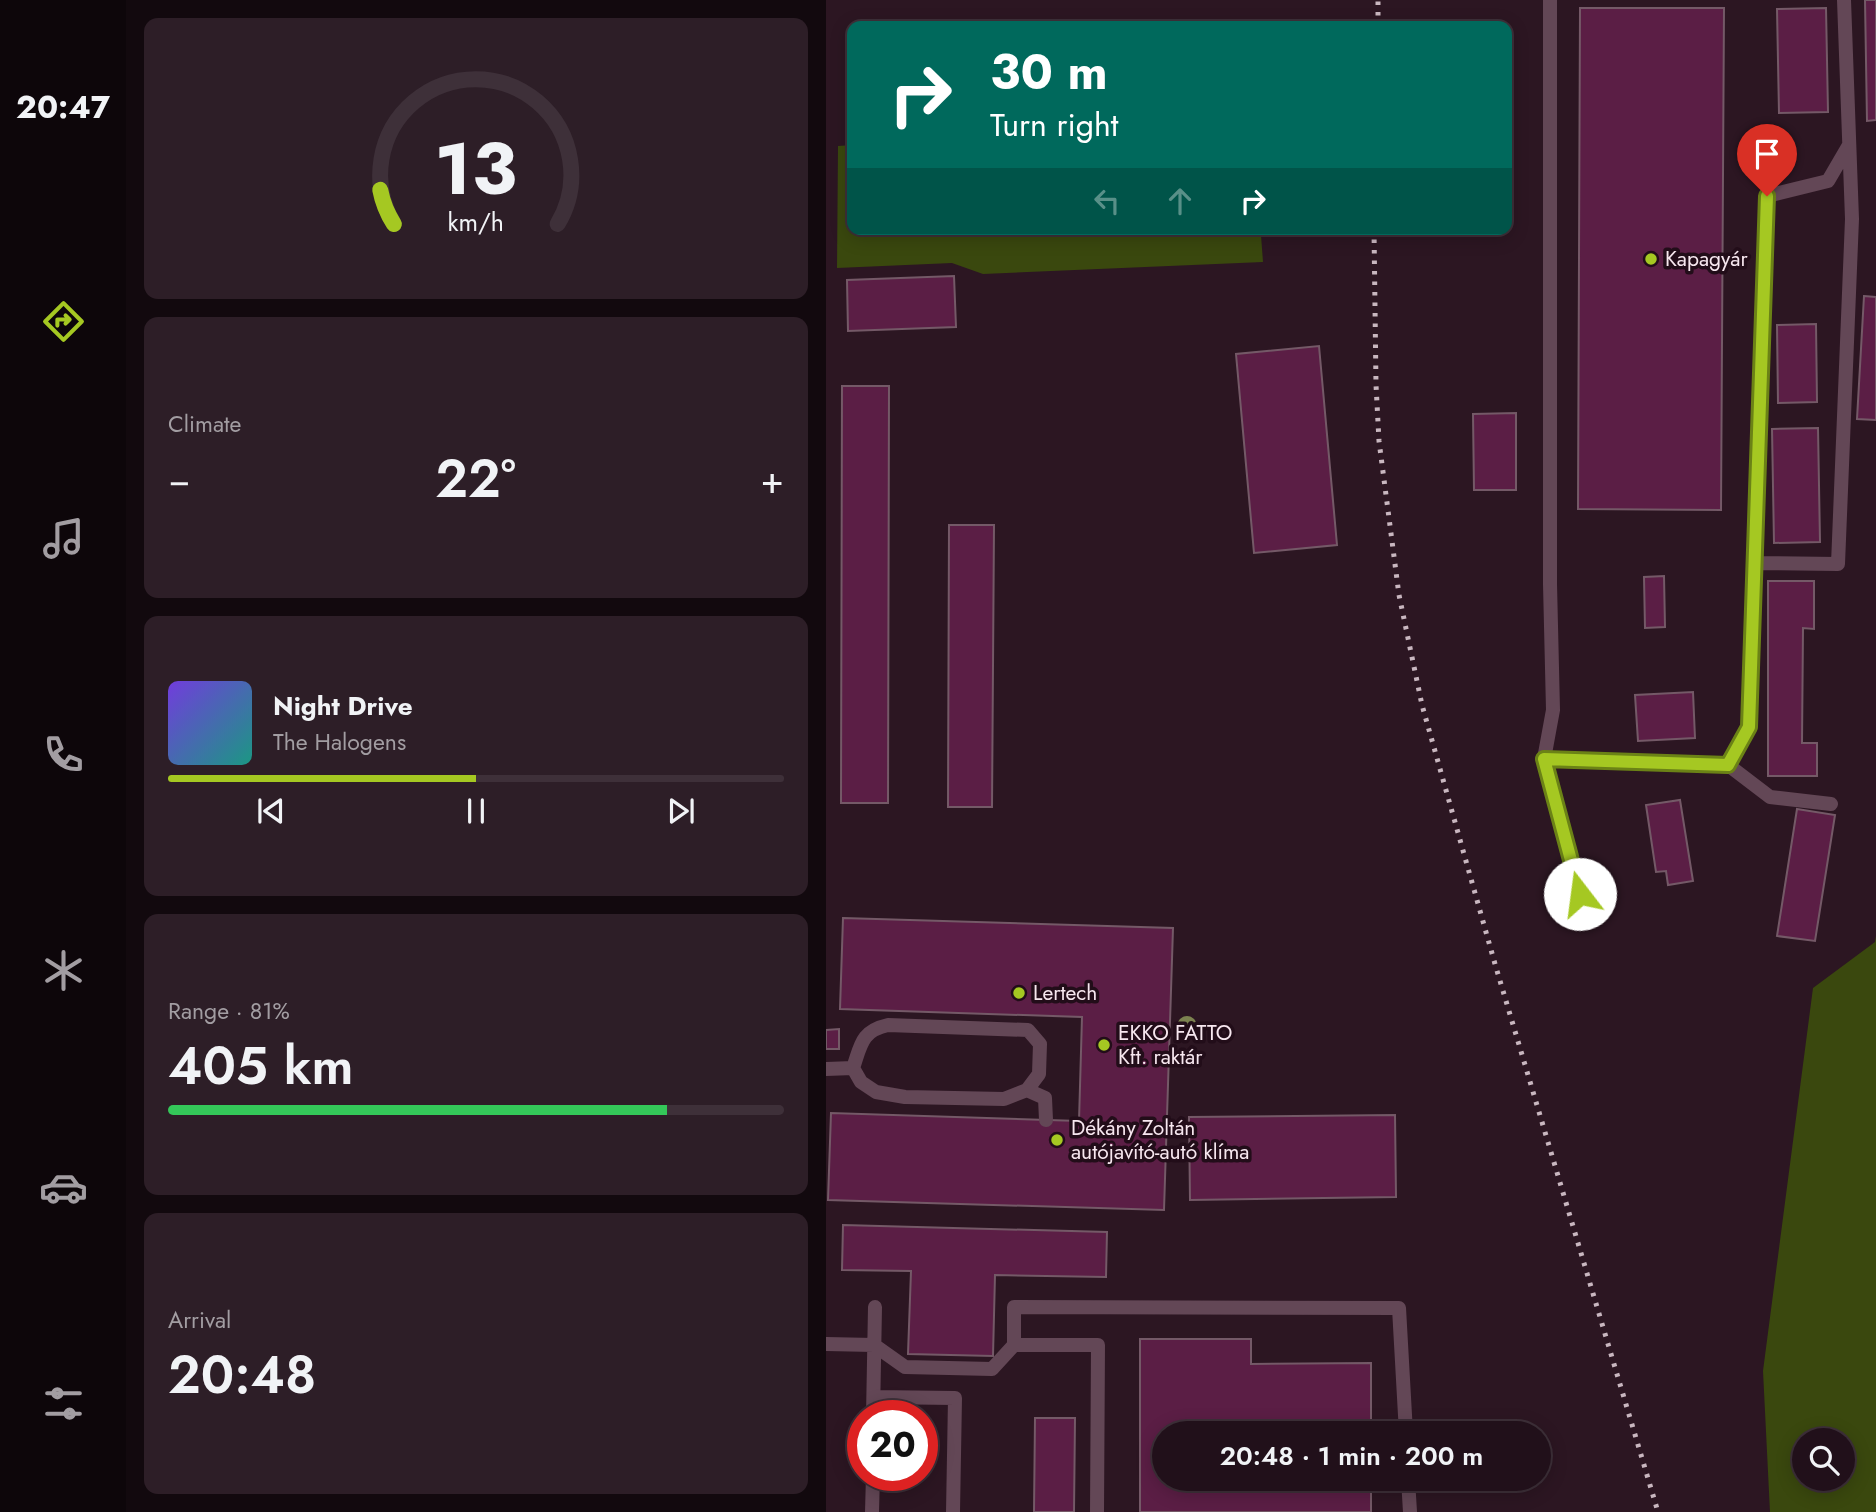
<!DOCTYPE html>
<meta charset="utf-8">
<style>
:root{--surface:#21101a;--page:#2d1e27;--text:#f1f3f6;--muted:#a29da2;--line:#3e3039;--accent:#a5c822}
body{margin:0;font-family:Jost,sans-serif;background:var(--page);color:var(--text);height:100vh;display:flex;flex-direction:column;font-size:26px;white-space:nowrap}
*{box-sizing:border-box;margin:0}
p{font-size:23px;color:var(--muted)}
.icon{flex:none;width:38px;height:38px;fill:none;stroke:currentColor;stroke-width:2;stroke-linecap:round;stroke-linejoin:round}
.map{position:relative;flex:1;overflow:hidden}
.side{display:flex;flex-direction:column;gap:18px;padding:18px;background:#12090e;width:700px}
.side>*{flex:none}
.hud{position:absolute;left:21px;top:21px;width:665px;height:214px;border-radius:14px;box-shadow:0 4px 18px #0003,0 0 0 2px var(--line);background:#00695c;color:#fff;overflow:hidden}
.tools{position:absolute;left:966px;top:1428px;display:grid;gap:14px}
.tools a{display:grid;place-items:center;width:63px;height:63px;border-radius:50%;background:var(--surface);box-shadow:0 4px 18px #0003,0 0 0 2px var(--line);font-size:35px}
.speed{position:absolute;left:21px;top:1400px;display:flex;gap:14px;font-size:35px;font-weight:700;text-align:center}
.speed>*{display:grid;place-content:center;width:91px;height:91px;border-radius:50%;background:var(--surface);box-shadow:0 4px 18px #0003,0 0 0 2px var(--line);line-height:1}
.speed .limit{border:10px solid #d22;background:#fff;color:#111}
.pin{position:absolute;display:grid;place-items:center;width:60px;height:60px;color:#fff;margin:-72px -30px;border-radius:50% 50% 50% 0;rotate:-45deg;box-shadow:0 0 7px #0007}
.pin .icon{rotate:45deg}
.me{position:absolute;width:77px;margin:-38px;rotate:345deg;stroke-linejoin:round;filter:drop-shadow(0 0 5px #0008)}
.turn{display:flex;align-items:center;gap:24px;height:147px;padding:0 28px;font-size:32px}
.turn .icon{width:91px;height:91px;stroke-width:2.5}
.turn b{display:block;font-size:49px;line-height:60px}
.lanes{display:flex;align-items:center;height:66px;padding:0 28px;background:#0003;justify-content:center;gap:35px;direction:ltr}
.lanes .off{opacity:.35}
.big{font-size:52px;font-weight:600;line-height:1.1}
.side .tile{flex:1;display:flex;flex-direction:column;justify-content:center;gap:10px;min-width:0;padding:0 24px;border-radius:14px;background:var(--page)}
.side .dial{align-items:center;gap:0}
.dial svg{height:182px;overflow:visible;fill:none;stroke:var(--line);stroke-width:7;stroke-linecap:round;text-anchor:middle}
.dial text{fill:var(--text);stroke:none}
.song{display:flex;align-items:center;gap:21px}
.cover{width:84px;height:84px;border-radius:10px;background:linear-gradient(135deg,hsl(260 70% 55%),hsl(170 70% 35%))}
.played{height:7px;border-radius:4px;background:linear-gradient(90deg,var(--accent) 50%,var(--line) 50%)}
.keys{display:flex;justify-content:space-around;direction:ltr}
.heat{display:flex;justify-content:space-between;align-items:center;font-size:38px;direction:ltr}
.charge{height:10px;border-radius:5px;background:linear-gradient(90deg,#34c759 81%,var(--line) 0)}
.trip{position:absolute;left:326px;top:1421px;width:399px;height:70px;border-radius:35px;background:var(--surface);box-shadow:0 4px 18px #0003,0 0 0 2px var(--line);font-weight:600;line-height:70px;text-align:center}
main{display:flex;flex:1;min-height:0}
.dock{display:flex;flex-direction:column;width:126px;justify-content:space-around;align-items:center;background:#0d060a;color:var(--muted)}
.dock .icon{width:49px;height:49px}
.dock .selected{color:var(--accent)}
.dock b{font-size:32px;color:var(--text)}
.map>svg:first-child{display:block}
.forest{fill:#3a480e;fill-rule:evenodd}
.building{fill:#5b1e45;stroke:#745967;stroke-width:2}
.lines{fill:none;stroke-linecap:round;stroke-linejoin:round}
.lane{stroke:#634756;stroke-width:14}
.rail{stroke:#c9b7c0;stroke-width:5;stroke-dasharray:3.5 7;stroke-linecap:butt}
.tree{fill:#7c8250}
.route-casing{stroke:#6b8216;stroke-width:18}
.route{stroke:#a5c822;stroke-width:12}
.poi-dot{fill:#a5c822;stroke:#220d19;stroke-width:2.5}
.labels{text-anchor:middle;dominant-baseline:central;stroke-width:7;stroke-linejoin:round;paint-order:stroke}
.poi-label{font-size:21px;fill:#f7e7ef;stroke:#220d19;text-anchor:start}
</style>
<main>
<nav class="dock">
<b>20:47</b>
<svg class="icon selected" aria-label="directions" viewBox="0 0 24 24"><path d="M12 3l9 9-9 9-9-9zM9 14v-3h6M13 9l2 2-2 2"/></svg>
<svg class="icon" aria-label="music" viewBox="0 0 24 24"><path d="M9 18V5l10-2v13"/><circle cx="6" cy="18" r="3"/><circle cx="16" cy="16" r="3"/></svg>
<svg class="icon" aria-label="phone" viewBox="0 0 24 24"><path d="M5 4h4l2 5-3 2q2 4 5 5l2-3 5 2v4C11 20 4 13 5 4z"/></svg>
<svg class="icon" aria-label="climate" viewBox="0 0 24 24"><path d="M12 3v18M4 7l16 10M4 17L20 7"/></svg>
<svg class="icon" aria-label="car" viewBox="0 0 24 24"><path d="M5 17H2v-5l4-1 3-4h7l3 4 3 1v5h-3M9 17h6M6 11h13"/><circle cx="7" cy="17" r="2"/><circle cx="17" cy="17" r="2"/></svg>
<svg class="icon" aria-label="filters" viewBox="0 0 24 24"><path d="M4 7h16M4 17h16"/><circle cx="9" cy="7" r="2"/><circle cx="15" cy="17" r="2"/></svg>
</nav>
<section class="side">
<div class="tile dial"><svg viewBox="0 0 100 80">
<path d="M14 69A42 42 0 1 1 86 69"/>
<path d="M14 69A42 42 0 0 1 8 54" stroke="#a5c822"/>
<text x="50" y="56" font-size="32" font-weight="700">13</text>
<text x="50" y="72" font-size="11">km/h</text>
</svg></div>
<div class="tile"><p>Climate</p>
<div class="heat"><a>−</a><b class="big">22°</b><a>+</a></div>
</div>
<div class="tile">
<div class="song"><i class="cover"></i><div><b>Night Drive</b><p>The Halogens</p></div></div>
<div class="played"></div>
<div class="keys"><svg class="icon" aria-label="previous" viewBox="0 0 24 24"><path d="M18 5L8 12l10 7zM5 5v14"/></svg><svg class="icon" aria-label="pause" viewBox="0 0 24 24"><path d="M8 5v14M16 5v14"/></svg><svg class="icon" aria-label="next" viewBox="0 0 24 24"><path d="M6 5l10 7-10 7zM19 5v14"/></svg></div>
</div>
<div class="tile"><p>Range · 81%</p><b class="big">405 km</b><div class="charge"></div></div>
<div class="tile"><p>Arrival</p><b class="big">20:48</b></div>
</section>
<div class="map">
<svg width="1050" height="1512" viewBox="0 0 1050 1512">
<rect width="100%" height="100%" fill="#2c1622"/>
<path class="forest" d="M26,145V229H200L209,237L435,235L437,262L157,274L126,263L11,268L12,146Z
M1050,936V1512H944L937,1371L987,988L1049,942ZM978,1440H1017V1479H978Z"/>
<path class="building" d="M1039,0H1050V120L1041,121Z
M754,8H898L895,510L752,509Z
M1000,8L1002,112L953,113L951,9Z
M128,276L130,327L22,331L21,280Z
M1038,296L1050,297V420L1031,419Z
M990,324L991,402L952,403L951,325Z
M493,346L511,545L428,553L410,354Z
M16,386H63L62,803H15Z
M690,413V490H648L647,414Z
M992,428L994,542L948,543L946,429Z
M123,525H168L166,807H122Z
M838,576L839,627L819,628L818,577Z
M942,581H988V629L977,628L976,743H991V776H942Z
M867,692L869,738L812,741L809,695Z
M854,800L867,881L842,885L840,871L830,872L820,805Z
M971,809L1009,815L989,941L951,936Z
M17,918L347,928L338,1210L2,1200L5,1113L253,1121L256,1017L14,1009Z
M13,1029V1049H0V1030Z
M569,1115L570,1197L364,1200L363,1117Z
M17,1225L281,1232L280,1277L169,1275L167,1356L82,1354L85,1271L16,1270Z
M314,1339H425V1364L545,1363V1433H338V1479H545V1512H314Z
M209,1418H249L248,1512H208Z"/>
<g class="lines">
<path class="lane" d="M724,0V584L727,710L718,759L902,765L944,797L1005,804
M927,563L1012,564L1026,219L1018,0
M718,759L754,894
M902,765L923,727L941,196L1002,181L1023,145
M62,1025L202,1030L214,1044L213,1074L201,1090L178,1099L79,1097L50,1092L35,1082L27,1068C35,1045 35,1031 62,1025Z
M0,1069L27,1068
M201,1090L219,1098L220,1120
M0,1344L48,1345L79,1367L166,1369L188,1345V1307L573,1308L580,1433
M188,1345H272L271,1512
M48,1397L129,1398L127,1512
M47,1416L49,1307
M582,1479L584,1512
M46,1512L47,1475"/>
<path class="rail" d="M552,26V0
M548,229L550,385L553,441L573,595L596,705L669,964L832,1512"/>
</g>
<circle class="tree" cx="361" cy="1026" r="10"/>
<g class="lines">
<defs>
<path id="route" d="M754,894L718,759L902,765L923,727L941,196"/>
</defs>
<use href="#route" class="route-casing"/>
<use href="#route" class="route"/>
</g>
<g class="poi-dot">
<circle cx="825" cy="259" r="7"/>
<circle cx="193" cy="993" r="7"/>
<circle cx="278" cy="1045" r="7"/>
<circle cx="231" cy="1140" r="7"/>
</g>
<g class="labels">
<g class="poi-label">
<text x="839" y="259">Kapagyár</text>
<text x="207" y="993">Lertech</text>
<text x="292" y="1033">EKKO FATTO<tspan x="292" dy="24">Kft. raktár</tspan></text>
<text x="245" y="1128">Dékány Zoltán<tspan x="245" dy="24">autójavító-autó klíma</tspan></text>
</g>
</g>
</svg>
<div class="tools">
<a><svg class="icon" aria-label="search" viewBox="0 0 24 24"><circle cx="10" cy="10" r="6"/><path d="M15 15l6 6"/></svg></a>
</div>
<div class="speed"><div class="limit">20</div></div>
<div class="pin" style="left:941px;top:196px;background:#d93025"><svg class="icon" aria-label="arrive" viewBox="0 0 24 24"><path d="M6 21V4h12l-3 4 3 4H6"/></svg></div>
<svg class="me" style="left:754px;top:894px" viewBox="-20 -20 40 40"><circle r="19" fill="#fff"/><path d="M0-13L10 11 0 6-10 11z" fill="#a5c822"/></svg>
<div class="trip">20:48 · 1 min · 200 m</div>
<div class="hud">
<div class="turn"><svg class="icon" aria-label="right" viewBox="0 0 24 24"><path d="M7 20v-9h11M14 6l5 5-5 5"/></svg><div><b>30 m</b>Turn right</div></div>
<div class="lanes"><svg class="icon off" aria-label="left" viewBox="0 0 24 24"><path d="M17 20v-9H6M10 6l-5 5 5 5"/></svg><svg class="icon off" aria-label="ahead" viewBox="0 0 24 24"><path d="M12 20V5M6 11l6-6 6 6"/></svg><svg class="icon" aria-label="right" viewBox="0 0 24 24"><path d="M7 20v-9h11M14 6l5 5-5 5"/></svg></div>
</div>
</div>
</main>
